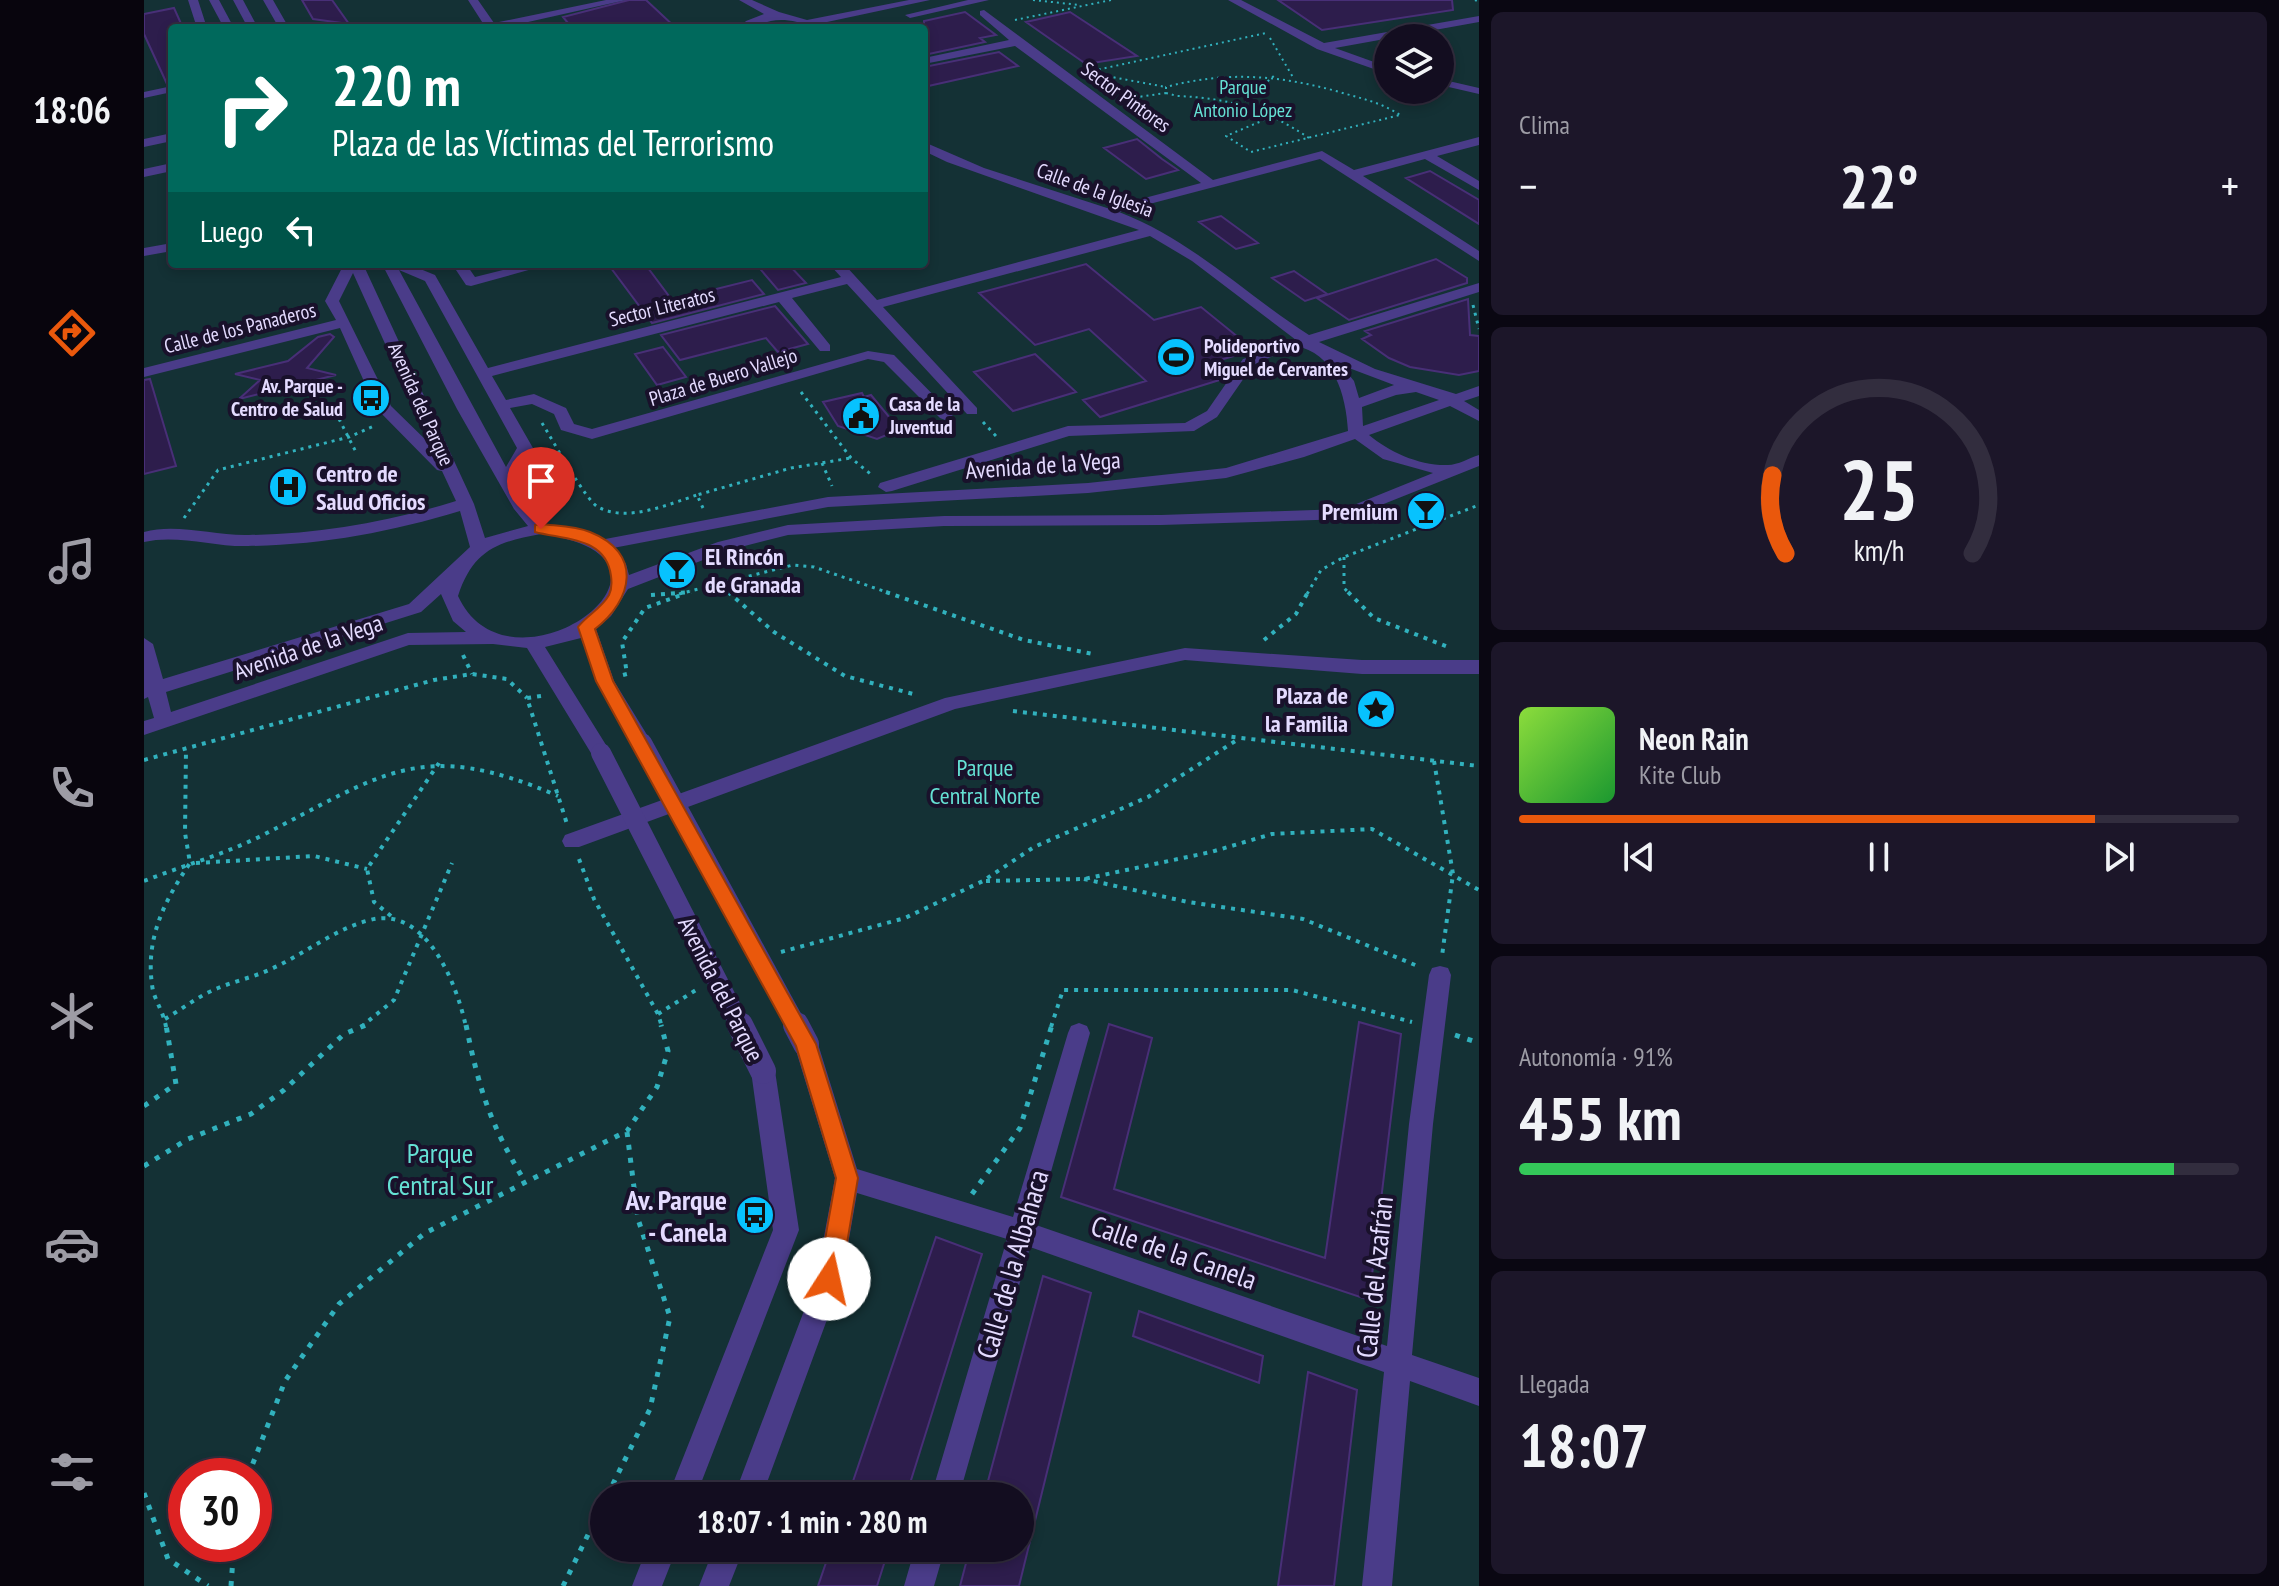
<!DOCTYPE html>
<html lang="es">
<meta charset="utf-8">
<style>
:root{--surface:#130d20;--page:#1c1629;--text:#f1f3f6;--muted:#9d9ca5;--line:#322d3e;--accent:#ea580c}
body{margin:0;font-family:"PT Sans Narrow",sans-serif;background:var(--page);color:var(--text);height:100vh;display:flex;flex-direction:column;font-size:30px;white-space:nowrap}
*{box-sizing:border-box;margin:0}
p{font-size:26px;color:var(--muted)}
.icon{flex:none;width:44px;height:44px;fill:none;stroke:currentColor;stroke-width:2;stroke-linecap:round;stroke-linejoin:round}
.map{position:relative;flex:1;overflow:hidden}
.details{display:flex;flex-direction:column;gap:12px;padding:12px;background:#0a0712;width:800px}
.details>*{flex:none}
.top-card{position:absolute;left:24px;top:24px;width:760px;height:244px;border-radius:8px;box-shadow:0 4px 12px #0003,0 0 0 2px var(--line);background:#00695c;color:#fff;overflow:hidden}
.buttons{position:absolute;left:1230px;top:24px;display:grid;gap:16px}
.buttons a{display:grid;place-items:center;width:80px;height:80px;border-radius:50%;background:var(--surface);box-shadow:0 4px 12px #0003,0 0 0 2px var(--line);font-size:40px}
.speed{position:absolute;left:24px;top:1458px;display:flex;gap:16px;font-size:40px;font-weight:700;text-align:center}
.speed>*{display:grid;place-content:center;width:104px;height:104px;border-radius:50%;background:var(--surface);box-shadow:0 4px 12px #0003,0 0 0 2px var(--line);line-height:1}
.speed .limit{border:12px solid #d22;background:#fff;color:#111}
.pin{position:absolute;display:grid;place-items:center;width:68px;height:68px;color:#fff;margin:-82px -34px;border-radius:50% 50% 50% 0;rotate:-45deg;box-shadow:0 0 8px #0007}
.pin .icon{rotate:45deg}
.me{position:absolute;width:88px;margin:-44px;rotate:10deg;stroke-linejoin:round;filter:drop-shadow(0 0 6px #0008)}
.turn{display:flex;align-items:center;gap:28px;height:168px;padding:0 32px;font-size:36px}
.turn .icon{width:104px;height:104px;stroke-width:2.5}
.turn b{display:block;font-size:56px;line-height:68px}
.then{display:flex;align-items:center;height:76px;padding:0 32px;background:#0003;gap:16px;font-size:30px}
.big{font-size:60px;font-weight:600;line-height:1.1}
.details .widget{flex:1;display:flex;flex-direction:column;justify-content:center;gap:12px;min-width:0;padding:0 28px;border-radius:12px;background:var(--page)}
.details .dial{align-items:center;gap:0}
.dial svg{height:208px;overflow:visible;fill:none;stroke:var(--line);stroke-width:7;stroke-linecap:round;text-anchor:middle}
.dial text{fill:var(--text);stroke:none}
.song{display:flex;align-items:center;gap:24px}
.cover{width:96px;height:96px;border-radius:12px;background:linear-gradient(135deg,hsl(90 70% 55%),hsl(130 70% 35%))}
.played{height:8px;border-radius:4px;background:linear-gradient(90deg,var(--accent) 80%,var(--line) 80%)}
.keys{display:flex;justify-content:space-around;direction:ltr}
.heat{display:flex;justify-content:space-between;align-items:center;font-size:44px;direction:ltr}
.charge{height:12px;border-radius:6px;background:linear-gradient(90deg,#34c759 91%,var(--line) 0)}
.trip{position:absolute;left:446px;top:1482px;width:444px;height:80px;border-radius:40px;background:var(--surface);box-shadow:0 4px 12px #0003,0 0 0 2px var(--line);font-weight:600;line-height:80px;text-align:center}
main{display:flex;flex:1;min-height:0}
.dock{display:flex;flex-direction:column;width:144px;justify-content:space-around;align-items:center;background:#08050d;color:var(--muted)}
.dock .icon{width:56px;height:56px}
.dock .on{color:var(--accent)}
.dock b{font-size:36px;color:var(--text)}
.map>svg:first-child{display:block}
.green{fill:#143135;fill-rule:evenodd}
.building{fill:#2d1d4c;stroke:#482f77;stroke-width:2}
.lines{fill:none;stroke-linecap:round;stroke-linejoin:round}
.path-far3{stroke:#31b1bd;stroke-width:2;stroke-dasharray:2 4;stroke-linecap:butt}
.path-far2{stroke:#31b1bd;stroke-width:3;stroke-dasharray:3 5;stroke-linecap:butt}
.path-far1{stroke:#31b1bd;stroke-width:4;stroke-dasharray:4 6;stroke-linecap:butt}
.path{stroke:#31b1bd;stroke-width:5;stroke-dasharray:5 8;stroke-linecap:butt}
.minor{fill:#4a3c89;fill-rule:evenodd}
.minor-bridge-far1{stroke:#4a3c89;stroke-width:20}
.minor-bridge{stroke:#4a3c89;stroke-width:26}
.route{fill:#ea580c;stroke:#983908;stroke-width:2}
.labels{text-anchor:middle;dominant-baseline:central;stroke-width:8;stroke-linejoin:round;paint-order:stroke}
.far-park-label{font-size:20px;fill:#65e1d4;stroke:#19112b}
.far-street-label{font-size:20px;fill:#e4dbff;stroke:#19112b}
.far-poi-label{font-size:20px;font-weight:bold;fill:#e4dbff;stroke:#19112b;text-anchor:start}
.street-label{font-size:24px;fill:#e4dbff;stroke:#19112b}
.poi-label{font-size:24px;font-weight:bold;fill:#e4dbff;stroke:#19112b;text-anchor:start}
.park-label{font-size:24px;fill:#65e1d4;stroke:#19112b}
.near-park-label{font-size:28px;fill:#65e1d4;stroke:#19112b}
.near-poi-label{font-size:28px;font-weight:bold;fill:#e4dbff;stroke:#19112b;text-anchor:end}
.near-street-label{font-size:28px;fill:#e4dbff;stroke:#19112b}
</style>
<main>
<nav class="dock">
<b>18:06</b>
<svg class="icon on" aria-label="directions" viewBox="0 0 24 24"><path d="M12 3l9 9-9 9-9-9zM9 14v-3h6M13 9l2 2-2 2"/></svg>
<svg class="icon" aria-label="music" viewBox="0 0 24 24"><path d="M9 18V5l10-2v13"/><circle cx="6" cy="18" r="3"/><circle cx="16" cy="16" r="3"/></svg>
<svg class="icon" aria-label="phone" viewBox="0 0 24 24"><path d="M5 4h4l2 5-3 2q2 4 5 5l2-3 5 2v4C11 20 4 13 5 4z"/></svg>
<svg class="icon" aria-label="climate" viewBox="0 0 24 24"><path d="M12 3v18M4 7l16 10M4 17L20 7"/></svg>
<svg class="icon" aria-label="car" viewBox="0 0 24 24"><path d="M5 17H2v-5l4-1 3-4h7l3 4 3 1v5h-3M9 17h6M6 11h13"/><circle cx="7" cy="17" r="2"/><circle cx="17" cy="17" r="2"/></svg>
<svg class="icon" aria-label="filters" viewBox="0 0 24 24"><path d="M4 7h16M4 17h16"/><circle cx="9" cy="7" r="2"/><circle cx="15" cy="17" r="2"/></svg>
</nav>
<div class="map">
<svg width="1335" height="1586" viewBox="0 0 1335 1586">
<rect width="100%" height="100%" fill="#19112b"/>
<path class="green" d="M0,0H1335V1586H0ZM28,28H780V264H28ZM1244,38H1296V90H1244ZM42,1476H110V1544H42ZM460,1496H876V1548H460Z"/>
<path class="building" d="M158,0H188L205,24L169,19Z
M485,0H502L532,28H428L419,17Z
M1134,0H1308L1309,10L1178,30Z
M30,8L39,28H28V83L23,84L0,34V14Z
M821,12L852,35L836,38L841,42L780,55V21Z
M926,12L993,56L942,64L882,22Z
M855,52L874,66L780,87V67Z
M993,139L1018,159L1034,170L1002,179L960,148Z
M1286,171L1335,200V224L1262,178Z
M1077,216L1114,243L1092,249L1055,222Z
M1292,259L1323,278V283L1205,320L1173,298Z
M464,264H501L528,300L608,280L620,294L508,323Z
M612,264H644L662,283L634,290Z
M942,264L1010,320L1057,307L1110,350L1066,363L1082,378L956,417L939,400L1002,381L945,329L891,345L835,293Z
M1150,271L1183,294L1161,301L1128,278Z
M1324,299L1326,335L1335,336V371L1315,375L1266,367L1245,358L1218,339L1227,335L1221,331Z
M631,306L664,344L634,352L622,338L536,360L517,335Z
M186,334L190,337L163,368L192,375L95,399L116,380L91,374L144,361L174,337Z
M519,347L542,377L513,385L491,354Z
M891,354L932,392L869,411L830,372Z
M6,379L32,466L0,474V380Z
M718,393L720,397L727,395L751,424L745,434L733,439L694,426L679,402Z
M1215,1022L1257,1034L1225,1300L917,1197L965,1024L1008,1038L970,1189L1181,1258Z
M792,1237L838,1254L762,1496H704Z
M899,1276L947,1293L875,1586H816L826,1548H876V1496H840Z
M995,1311L1119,1356L1115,1383L989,1336Z
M1164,1372L1213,1390L1190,1586H1134Z
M687,1548H745L733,1586H674Z"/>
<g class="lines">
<path class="path-far3" d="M889,0L936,5
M1331,0L1335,2
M871,20L967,0
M1126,38L1150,79
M943,72L1122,33
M946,73L1022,87
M1101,101L1131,75
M997,106L994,97L1022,93
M1132,115L1082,136L1107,152L1256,115
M1165,138C1122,109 1085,98 1033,96L1022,93V87C1082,71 1133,75 1192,91C1215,98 1237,102 1256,115"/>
<path class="path-far2" d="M1329,305L1335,329
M657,392L707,458L729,476
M195,419L212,452
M839,422L852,436
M398,423C408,439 442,501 454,507C483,523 525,504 553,495
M678,463L688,486
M559,508L553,495L647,468L707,458
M40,518L74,470L205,437L232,425
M1200,557V588L1206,594
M575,584L587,594
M535,594L649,565L670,567L748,594
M1163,594L1177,570L1200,557L1335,505"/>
<path class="path-far1" d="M584,592L630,632L701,676L773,695
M742,592L880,640L949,654
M1204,592L1230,618L1304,647
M507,595L547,592
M1120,640L1152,614L1164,592
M319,655L328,674
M479,675L483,674L478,642L501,608L540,594
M397,696L383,698L423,824
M869,711L1335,766
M0,760L290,680L328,674L363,679L383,698
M1290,761L1309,874L1298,956
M435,859L450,899L514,1014L518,1027
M52,863L170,856L223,869
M940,879L1044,902L1159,919L1276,967
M0,881C38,866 78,855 115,837C238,775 276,736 414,796
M842,881L940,879L1067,852L1128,834L1228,829L1335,890
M247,916L230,902L223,869L295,763
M637,952L761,918L839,881L890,847L1004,797L1096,738
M514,1014L552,990
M21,1019C38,1009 56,995 74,988C91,981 110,977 127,969C161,954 190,929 226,920C282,905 313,984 322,1027
M22,1027C20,1014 13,1004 9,991C0,941 19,903 46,863L41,833L42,749
M217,1027L250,1000L308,863
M907,1027L919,990H1148L1268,1022"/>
<path class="path" d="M322,1025C335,1089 346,1124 380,1180
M1311,1035L1335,1043
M0,1106L32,1084L22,1025
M0,1166L44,1139L107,1114L140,1090L200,1034L222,1025
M828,1194L876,1128L908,1025
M104,1476L141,1381L195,1304L281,1233L483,1131L513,1087L524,1051L517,1025
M0,1493L24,1559L64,1586
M463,1496L506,1409L526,1317L494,1219L483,1132
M87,1586L90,1544
M419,1586L460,1502"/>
<path class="minor" d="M44,0H54L63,28H53Z
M65,0H75L90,28H80Z
M89,0H99L114,28H104Z
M119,0H129L145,28H135Z
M324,0H334L350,23L462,0H482L357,28H336L340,25Z
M595,0H608L635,12L663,20L765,0H786L655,28H634L653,22C624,15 618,28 595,28L602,21L620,14Z
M824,0H845L766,18L761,15Z
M1084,0H1097L1180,43L1335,16V22L1191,48L1244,67V74L1173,49Z
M840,10L1069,180L1178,151L1210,170L1335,137V145L1293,156L1335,181V190L1281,159L1219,176L1335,251V261L1176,159L975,212C1048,240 1101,294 1165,335L1335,283V292L1175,342L1231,369L1312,394L1335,386V396L1320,401L1335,410V421L1306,406L1225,435C1245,452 1276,466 1304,465C1314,465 1325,458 1335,455V466L1202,519L1017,525L800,526L644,535L585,550L484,589L467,616L452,629L470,681L508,743L505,748H491L452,681L437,638L401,647L467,753L457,760L450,758L383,648L349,644L265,645L0,735V721L10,718L4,697L0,699V638L9,644L19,679L265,604L326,547L316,511C247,532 177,545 104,546C70,547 33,534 0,542V532C33,523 70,536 105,535C176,534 244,522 312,501L298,471L293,470L232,408L196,328L0,377V368L192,320L181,301L200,264H219L330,504L341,538L384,526L370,509L313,409L238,264H264L291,275L344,368L697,277L685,264H700L733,300L995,230L803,162L780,151V142L840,168L963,208L1057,183L871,46L780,64V58L865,40L836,15V11ZM1006,236L1048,261L1152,340L1149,343L1151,346C1190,352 1202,395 1204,431L1082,468L944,483L684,497L456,540L402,524L385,506L370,480L389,448L366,408L388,404L410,414L417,430L448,439L724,359L740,362L796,418L801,420L809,415L750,355L724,351L448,429L430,424L422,408L390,394L362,400L348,376L635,302L676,351H686V345L648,298L703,284L823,414H833V408L739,307ZM255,270L281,281L373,448L362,467ZM209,273L287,445L247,406L195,301ZM1197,365L1250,385L1215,398L1210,381ZM1272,392L1295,400L1219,426L1218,407L1252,395ZM1211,439L1239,459L1289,473L1200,509L1017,515L800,516L644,525L574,542L485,575L482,564L469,548L684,507L944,493L1082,478L1160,457ZM397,534C574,558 366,709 314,596C329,551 352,542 397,534ZM297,594L309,621L322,632L264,633L27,712L22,692L277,612Z
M1296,79L1335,88V94L1296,85Z
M28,86V92L0,98V92Z
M28,133V141L0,147V139Z
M28,163V171L0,177V169Z
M28,243V251L0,256V248Z
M308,264H322L331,277L383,264H406L327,286L322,285Z
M1122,352L1129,356L1109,365L1073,417L1050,431L925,436L748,491L742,492L734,487L736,483L924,426L1041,423L1063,411L1099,359Z
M1041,648L1218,660H1335V674H1218L1041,660L811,709L435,847H421L418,841L421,835L801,698Z
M1296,966L1304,968L1307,975L1289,1124L1268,1355L1335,1378V1406L1266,1381L1248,1586H1218L1240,1372L886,1247L815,1496H787L863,1239L713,1193L698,1279L618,1496H590L672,1279L691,1178L650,1044L654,1037L662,1034L670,1037L674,1044L713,1169L869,1217L924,1033L927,1026L935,1023L943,1026L946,1033L892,1225L1243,1346L1265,1124L1285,975L1288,968Z
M619,1061L627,1064L631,1071L655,1230L552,1496H524L629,1230L607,1071L611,1064Z
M503,1548H533L518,1586H488Z
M570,1548H600L585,1586H555Z
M771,1548H801L790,1586H760Z"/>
<path class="minor-bridge-far1" d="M498,743L653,1027
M457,753L597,1027"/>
<path class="minor-bridge" d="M596,1025L619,1071
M652,1025L662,1044"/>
</g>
<path class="route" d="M397,524C412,526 431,526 446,532C499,553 489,600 451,629L469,681L672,1044L714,1178L697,1279L694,1287L685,1291L677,1287L674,1279L692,1178L652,1046L452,681L434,627C443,615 457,609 465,595C468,589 468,583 467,576C462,537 421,540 391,532V525Z"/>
<defs>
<symbol id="stadium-disc" viewBox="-11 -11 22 22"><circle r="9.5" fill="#07c2fe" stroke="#19112b"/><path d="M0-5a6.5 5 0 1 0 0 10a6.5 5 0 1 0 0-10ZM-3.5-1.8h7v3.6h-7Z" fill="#111"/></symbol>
<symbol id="bus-disc" viewBox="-11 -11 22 22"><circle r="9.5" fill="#07c2fe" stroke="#19112b"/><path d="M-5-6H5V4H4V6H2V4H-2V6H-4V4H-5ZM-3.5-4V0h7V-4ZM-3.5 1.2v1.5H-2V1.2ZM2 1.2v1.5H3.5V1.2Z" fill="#111"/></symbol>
<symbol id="civic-disc" viewBox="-11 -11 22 22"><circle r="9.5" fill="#07c2fe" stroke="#19112b"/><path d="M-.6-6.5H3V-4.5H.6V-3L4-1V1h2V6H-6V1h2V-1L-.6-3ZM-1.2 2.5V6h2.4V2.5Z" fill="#111"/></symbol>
<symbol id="hospital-disc" viewBox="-11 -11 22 22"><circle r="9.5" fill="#07c2fe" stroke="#19112b"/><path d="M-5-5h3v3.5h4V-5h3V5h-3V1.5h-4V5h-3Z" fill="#111"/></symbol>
<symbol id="bar-disc" viewBox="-11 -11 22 22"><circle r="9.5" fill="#07c2fe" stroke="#19112b"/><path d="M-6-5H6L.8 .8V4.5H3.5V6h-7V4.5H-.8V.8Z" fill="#111"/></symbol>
<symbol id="sight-disc" viewBox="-11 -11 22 22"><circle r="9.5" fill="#07c2fe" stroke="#19112b"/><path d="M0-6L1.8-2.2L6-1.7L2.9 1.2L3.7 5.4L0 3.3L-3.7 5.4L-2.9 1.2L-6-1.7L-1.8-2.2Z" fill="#111"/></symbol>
</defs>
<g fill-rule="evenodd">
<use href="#stadium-disc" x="1010" y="335" width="44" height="44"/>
<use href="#bus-disc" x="205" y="376" width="44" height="44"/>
<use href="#civic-disc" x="695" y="394" width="44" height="44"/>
<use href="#hospital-disc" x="122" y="465" width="44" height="44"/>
<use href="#bar-disc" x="1260" y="489" width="44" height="44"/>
<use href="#bar-disc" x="511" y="548" width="44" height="44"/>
<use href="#sight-disc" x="1210" y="687" width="44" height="44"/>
<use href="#bus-disc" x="589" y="1193" width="44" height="44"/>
</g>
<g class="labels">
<g class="far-park-label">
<text x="1099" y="87">Parque<tspan x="1099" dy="23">Antonio López</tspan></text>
</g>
<g class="far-street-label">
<text transform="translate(982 97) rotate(36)">Sector Pintores</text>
<text transform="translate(951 190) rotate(20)">Calle de la Iglesia</text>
<text transform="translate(518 307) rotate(-14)">Sector Literatos</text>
<text transform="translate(96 328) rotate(-14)">Calle de los Panaderos</text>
<text transform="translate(579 377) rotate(-17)">Plaza de Buero Vallejo</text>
<text transform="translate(277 404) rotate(66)">Avenida del Parque</text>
</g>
<g class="far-poi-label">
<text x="1060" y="346">Polideportivo<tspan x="1060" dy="23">Miguel de Cervantes</tspan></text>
<text x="199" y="386" text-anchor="end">Av. Parque -<tspan x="199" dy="23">Centro de Salud</tspan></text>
<text x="745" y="404">Casa de la<tspan x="745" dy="23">Juventud</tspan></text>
</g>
<g class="street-label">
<text transform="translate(899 465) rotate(-4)">Avenida de la Vega</text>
<text transform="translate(164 647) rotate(-19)">Avenida de la Vega</text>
<text transform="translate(577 989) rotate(63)">Avenida del Parque</text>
</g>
<g class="poi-label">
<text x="172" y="473">Centro de<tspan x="172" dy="28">Salud Oficios</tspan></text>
<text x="1254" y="511" text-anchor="end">Premium</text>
<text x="561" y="556">El Rincón<tspan x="561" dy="28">de Granada</tspan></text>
<text x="1204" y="695" text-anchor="end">Plaza de<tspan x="1204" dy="28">la Familia</tspan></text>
</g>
<g class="park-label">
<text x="841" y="767">Parque<tspan x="841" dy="28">Central Norte</tspan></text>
</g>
<g class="near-park-label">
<text x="296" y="1152">Parque<tspan x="296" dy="32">Central Sur</tspan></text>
</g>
<g class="near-poi-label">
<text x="583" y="1199">Av. Parque<tspan x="583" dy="32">- Canela</tspan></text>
</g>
<g class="near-street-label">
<text transform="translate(1030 1252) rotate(19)">Calle de la Canela</text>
<text transform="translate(868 1264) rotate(-74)">Calle de la Albahaca</text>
<text transform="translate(1230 1277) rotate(-84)">Calle del Azafrán</text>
</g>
</g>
</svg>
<div class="buttons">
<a><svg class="icon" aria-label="layers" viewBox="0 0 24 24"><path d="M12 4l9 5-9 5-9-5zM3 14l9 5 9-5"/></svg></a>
</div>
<div class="speed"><div class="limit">30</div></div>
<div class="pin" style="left:397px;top:529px;background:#d93025"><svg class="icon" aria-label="arrive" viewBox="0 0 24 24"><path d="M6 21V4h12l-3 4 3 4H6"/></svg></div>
<svg class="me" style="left:685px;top:1279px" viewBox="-20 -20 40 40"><circle r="19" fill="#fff"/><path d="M0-13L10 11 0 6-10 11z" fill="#ea580c"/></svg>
<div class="trip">18:07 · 1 min · 280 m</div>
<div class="top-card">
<div class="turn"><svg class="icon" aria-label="right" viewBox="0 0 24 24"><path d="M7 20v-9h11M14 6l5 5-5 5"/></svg><div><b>220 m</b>Plaza de las Víctimas del Terrorismo</div></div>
<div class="then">Luego<svg class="icon" aria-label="left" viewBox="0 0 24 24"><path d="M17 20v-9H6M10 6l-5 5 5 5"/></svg></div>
</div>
</div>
<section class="details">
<div class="widget"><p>Clima</p>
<div class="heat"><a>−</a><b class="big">22°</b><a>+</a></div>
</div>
<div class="widget dial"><svg viewBox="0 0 100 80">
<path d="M14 69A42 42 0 1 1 86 69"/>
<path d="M14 69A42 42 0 0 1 9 39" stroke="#ea580c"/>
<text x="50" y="56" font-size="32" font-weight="700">25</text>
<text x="50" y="72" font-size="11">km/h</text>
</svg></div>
<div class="widget">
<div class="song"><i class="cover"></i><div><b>Neon Rain</b><p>Kite Club</p></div></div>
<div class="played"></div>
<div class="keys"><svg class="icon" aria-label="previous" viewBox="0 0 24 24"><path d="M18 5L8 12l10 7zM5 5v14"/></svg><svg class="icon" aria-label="pause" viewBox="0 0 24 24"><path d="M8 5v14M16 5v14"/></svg><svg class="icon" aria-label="next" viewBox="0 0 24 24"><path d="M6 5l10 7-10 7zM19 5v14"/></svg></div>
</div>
<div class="widget"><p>Autonomía · 91%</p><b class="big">455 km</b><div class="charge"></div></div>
<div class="widget"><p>Llegada</p><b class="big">18:07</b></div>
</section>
</main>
